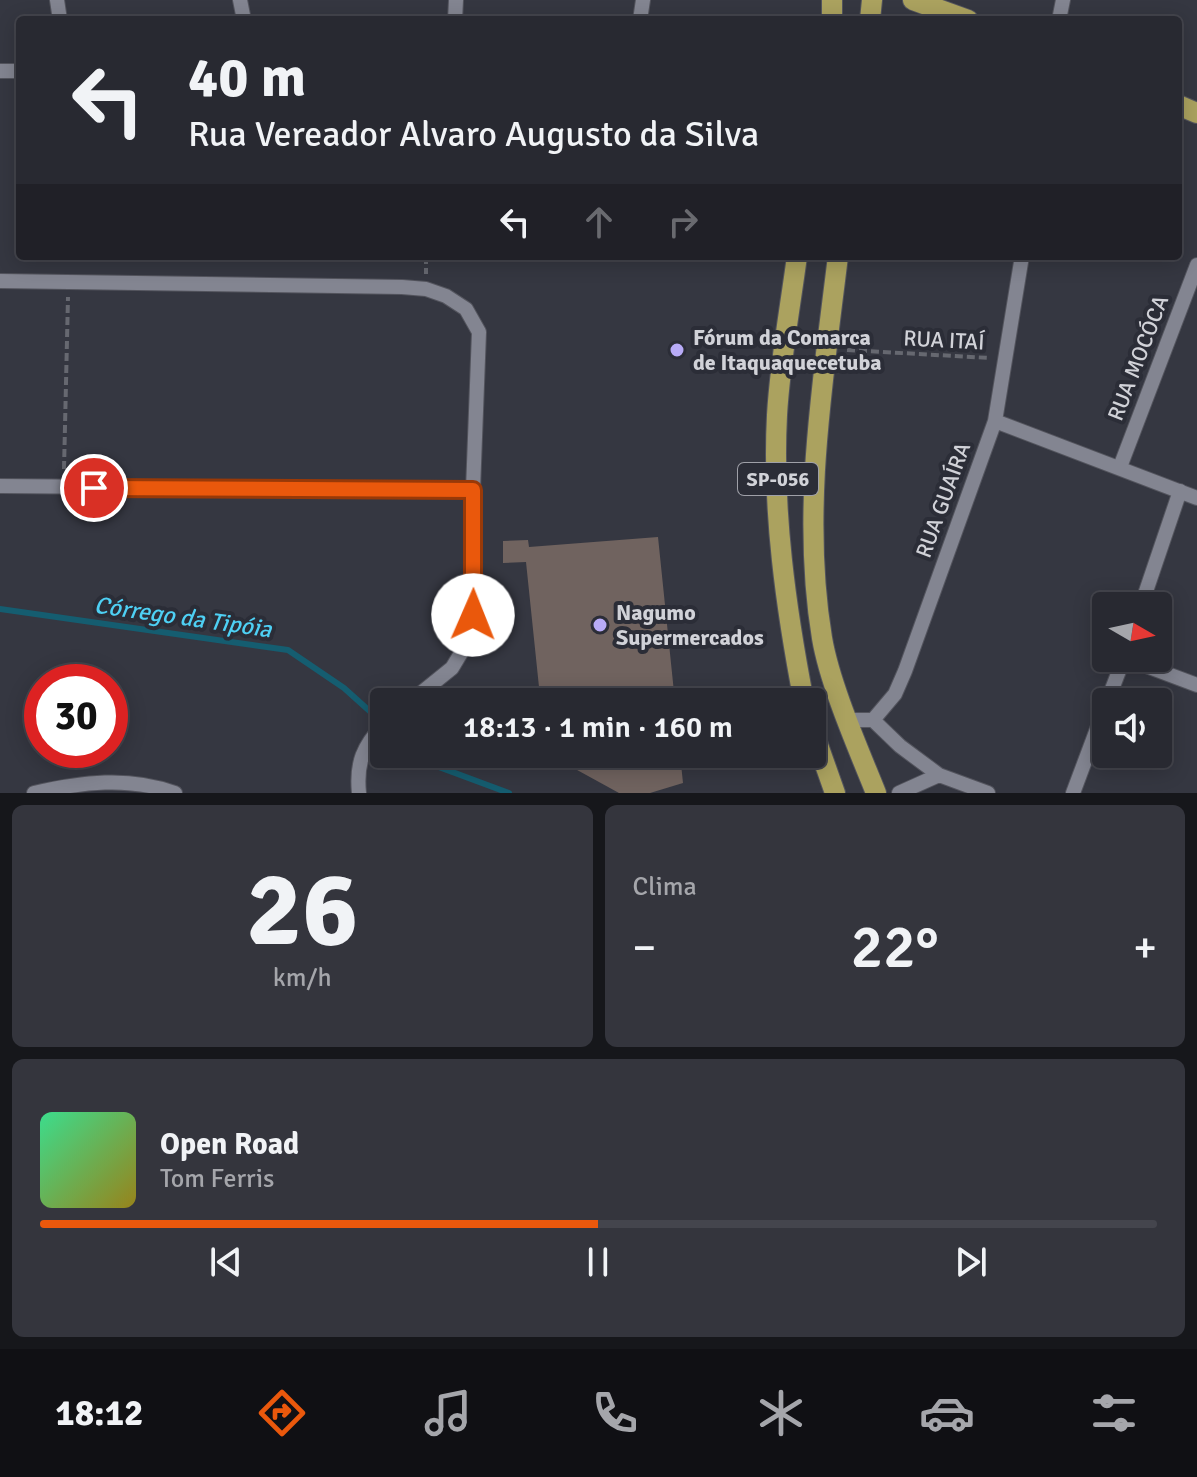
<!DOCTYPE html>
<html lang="pt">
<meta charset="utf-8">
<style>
:root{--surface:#282931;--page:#34353d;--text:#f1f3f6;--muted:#a5a6ab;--line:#44454d;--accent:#ea580c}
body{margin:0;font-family:Signika,sans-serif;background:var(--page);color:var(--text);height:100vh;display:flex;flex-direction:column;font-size:30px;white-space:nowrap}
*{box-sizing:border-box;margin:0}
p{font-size:26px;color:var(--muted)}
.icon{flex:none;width:44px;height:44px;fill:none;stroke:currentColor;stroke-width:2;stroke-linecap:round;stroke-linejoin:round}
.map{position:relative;height:793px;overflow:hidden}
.sheet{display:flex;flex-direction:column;gap:12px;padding:12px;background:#16171b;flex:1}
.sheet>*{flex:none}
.guide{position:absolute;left:16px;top:16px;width:1166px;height:244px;border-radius:8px;box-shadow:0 4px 20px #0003,0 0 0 2px var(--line);background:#282931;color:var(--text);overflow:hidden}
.needle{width:52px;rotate:99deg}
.tools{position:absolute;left:1092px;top:592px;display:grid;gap:16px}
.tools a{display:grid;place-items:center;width:80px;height:80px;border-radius:8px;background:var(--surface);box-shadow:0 4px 20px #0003,0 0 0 2px var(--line);font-size:40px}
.speed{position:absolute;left:24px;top:664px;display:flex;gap:16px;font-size:40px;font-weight:700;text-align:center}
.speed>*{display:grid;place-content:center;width:104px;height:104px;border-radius:50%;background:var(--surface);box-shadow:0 4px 20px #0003,0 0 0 2px var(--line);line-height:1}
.speed .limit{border:12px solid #d22;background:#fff;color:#111}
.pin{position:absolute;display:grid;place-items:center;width:68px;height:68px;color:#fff;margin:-34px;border:4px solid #fff;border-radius:50%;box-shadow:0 2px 8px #0007}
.me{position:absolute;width:88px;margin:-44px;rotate:1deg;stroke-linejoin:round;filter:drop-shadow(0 0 6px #0008)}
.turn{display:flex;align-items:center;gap:28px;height:168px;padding:0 40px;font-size:36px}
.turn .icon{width:104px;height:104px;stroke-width:2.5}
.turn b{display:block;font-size:56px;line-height:68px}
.lanes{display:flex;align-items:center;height:76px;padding:0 40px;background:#0003;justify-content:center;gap:40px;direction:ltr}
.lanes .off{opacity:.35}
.big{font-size:60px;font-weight:600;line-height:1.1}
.sheet .widget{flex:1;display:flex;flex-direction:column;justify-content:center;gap:12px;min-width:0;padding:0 28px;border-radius:12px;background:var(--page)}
.sheet .dial{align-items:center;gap:0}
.dial b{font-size:104px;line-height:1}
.song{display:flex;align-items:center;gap:24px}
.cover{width:96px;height:96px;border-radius:12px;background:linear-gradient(135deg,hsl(150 70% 55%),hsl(50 70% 35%))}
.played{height:8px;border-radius:4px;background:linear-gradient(90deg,var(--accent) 50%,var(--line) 50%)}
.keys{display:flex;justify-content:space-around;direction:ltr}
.heat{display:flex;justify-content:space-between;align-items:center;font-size:44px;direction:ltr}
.sheet .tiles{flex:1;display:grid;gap:12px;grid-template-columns:1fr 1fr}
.widget:last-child{grid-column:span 2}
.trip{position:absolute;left:370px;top:688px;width:456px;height:80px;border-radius:8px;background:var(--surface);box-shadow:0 4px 20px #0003,0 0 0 2px var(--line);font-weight:600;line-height:80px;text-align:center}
.menu{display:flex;height:128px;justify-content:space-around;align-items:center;background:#101014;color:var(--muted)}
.menu .icon{width:56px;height:56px}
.menu .on{color:var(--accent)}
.menu b{font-size:36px;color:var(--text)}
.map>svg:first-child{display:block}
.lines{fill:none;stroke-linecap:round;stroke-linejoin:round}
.stream{stroke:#155d70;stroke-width:6}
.building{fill:#70635f}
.minor-casing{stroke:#53545d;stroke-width:16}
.major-casing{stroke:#53545d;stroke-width:22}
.path{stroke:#666870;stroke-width:4;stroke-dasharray:8 4;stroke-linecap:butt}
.minor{stroke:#838591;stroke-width:14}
.major{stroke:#aba25f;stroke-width:20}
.route-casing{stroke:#983908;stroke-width:20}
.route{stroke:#ea580c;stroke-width:14}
.poi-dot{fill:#b8abf7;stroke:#2b2d37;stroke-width:3}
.labels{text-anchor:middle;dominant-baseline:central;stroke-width:8;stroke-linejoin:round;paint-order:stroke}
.shield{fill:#2b2d37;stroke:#9fa0a8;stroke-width:2}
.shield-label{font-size:20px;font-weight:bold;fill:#d1d2d8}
.poi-label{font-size:22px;font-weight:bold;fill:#d1d2d8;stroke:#2b2d37;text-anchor:start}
.street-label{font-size:22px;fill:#d1d2d8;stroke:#2b2d37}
.water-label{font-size:24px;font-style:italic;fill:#4ed0f4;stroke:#2b2d37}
</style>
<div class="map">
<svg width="1197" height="793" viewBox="0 0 1197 793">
<rect width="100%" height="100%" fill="#353741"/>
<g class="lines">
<path class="stream" d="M0,609L288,650L344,688L384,724
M418,754L428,763L509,793"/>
</g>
<path class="building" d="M658,537L675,702H525L524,693L539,687L526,562L503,563V541L528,540L529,547Z
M548,754H680L683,783L650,793H619Z"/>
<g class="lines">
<defs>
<path id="minor" d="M57,0L60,20
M240,0L244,20
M455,20L456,0
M640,20L643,0
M1059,20L1063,0
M0,71H20
M0,281L402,287L426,289L446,296L466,309L479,332L473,490V615L467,643L452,668L410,702
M995,421L1197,498
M1120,467L1197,265
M0,486L473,490
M1141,606L1180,491
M1125,658L1197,685
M1107,702L1124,658
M847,720H873L895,694L905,671L995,421L1022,256
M873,720L900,746L939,775L988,793
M34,793C82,782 128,776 175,793
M359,793C356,763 363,746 384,724
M899,793L939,775
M1073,793L1106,705"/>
<path id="major" d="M913,0L968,20
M832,20V0
M870,20L872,0
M1178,105L1197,113
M797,256C790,309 780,362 777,415C772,510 786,609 804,702
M838,256C823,381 801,512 822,638C830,685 858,748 876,793
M812,728L835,793"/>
</defs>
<use href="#minor" class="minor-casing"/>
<use href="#major" class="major-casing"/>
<path class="path" d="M426,256V274
M847,350L990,358
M64,469L68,297"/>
<use href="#minor" class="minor"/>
<use href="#major" class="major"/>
</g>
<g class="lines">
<defs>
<path id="route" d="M94,488L473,490V615"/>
</defs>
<use href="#route" class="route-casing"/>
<use href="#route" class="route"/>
</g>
<g class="poi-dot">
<circle cx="677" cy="350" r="8"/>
<circle cx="600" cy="625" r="8"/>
</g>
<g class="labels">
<rect class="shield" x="738" y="463" width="80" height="32" rx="6"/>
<g class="shield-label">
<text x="778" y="479">SP-056</text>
</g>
<g class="poi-label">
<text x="693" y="337">Fórum da Comarca<tspan x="693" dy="25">de Itaquaquecetuba</tspan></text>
<text x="616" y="612">Nagumo<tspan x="616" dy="25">Supermercados</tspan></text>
</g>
<g class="street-label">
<text transform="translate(944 340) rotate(3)">RUA ITAÍ</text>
<text transform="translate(1138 358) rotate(-69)">RUA MOCÓCA</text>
<text transform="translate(943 500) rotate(-70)">RUA GUAÍRA</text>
</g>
<g class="water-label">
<text transform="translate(183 617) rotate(8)">Córrego da Tipóia</text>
</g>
</g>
</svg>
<div class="tools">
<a><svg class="needle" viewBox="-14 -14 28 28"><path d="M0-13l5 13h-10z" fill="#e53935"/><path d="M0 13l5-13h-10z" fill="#a5a6ab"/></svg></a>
<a><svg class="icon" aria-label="sound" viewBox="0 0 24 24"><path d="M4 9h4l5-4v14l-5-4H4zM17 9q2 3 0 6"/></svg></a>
</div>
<div class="speed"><div class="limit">30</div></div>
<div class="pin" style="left:94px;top:488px;background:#d93025"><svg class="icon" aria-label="arrive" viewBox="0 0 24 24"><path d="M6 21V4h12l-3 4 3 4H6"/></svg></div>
<svg class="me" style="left:473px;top:615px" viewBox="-20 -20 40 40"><circle r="19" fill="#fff"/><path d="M0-13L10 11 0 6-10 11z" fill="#ea580c"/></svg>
<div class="trip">18:13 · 1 min · 160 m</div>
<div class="guide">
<div class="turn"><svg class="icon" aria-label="left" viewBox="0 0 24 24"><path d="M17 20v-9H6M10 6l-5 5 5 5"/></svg><div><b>40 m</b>Rua Vereador Alvaro Augusto da Silva</div></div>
<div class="lanes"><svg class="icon" aria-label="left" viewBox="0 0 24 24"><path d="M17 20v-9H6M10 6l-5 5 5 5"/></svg><svg class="icon off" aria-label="ahead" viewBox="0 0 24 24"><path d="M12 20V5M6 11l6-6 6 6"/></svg><svg class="icon off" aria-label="right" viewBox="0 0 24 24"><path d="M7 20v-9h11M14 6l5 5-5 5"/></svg></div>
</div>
</div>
<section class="sheet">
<div class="tiles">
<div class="widget dial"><b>26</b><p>km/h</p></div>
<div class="widget"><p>Clima</p>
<div class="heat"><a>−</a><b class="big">22°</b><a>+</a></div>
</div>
<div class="widget">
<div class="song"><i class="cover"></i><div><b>Open Road</b><p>Tom Ferris</p></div></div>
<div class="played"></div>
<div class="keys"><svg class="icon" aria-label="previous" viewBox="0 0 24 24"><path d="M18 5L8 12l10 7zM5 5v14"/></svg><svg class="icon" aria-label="pause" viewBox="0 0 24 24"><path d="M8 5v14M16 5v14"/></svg><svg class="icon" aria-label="next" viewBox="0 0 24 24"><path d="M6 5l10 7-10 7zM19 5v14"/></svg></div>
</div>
</div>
</section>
<nav class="menu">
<b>18:12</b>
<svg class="icon on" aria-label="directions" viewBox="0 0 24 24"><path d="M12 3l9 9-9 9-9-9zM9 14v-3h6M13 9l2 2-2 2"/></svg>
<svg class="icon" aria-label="music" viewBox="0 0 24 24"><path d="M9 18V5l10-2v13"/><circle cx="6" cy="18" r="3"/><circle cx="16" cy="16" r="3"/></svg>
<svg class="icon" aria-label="phone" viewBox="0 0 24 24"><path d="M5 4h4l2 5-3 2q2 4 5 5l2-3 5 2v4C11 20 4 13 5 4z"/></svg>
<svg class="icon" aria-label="climate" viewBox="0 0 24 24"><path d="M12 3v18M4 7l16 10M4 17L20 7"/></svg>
<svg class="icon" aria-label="car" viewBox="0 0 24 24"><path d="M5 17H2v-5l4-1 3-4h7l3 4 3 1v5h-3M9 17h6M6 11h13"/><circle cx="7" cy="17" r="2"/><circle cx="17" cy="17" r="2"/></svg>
<svg class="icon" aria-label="filters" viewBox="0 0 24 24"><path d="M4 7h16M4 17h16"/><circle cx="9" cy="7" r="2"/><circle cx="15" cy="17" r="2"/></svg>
</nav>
